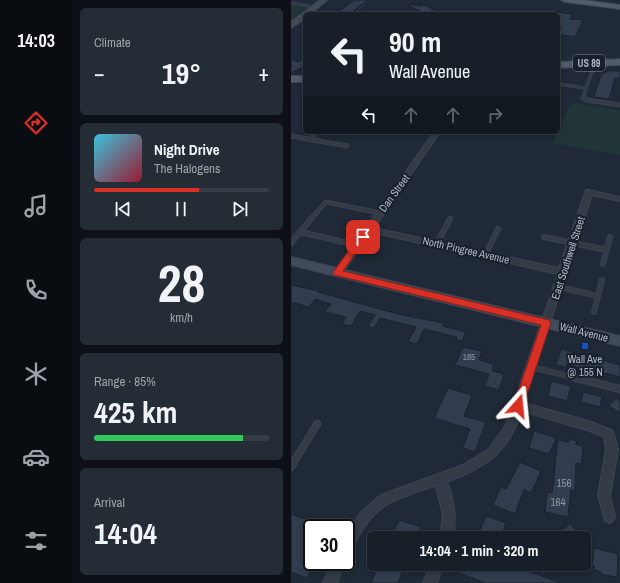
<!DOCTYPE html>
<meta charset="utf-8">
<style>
:root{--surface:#171f29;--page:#242c35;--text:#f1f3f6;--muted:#9ea2a8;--line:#363d46;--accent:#d93025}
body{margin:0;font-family:"Archivo Narrow",sans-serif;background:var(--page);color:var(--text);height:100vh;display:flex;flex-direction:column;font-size:15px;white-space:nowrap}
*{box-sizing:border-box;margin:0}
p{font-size:13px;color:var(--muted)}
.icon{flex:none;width:22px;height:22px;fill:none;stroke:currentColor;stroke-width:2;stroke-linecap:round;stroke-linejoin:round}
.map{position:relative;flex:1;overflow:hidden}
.drawer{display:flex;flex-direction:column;gap:8px;padding:8px;background:#0d1117;width:219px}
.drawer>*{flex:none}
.hud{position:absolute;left:12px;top:12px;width:257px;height:122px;border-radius:6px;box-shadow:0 2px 6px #0003,0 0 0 1px var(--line);background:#171f29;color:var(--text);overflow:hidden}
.speed{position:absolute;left:12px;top:519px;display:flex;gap:8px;font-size:20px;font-weight:700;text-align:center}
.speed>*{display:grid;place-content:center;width:52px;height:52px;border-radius:50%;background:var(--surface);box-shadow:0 2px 6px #0003,0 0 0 1px var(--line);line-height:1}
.speed .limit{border:2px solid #111;border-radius:6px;background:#fff;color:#111}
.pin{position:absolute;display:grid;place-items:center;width:34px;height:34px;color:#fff;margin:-17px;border-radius:8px;box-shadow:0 2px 6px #0006}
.me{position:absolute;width:44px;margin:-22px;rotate:18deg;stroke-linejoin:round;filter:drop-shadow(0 0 3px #0008)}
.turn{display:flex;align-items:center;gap:14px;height:84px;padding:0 20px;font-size:18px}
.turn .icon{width:52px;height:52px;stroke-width:2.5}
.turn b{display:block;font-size:28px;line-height:34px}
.lanes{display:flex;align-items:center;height:38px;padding:0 20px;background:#0003;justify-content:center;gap:20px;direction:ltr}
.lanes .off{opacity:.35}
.big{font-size:30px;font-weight:700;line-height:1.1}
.drawer .card{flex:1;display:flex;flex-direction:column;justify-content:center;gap:6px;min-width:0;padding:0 14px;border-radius:6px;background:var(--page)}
.drawer .dial{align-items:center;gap:0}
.dial b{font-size:52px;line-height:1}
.song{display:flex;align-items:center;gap:12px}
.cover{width:48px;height:48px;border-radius:6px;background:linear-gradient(135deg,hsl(190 70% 55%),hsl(350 70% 35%))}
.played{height:4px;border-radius:2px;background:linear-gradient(90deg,var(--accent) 60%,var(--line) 60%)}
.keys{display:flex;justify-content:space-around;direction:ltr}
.heat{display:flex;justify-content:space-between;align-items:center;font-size:22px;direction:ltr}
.charge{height:6px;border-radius:3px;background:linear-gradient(90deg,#34c759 85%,var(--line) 0)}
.trip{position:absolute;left:76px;top:531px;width:224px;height:40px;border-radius:6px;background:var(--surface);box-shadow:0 2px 6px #0003,0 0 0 1px var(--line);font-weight:700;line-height:40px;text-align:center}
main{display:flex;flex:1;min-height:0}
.menu{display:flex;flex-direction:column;width:72px;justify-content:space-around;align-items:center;background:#090c10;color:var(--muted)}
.menu .icon{width:28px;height:28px}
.menu .selected{color:var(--accent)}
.menu b{font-size:18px;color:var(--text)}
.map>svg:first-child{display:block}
.green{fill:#213538}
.building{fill:#313d4e;stroke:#1a222e}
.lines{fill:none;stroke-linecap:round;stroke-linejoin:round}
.lane-far3-casing{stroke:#3c4451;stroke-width:3.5}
.lane-far2-casing{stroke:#3c4451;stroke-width:5}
.lane-far1-casing{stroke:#3c4451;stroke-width:6}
.lane-casing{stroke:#3c4451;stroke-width:8}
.street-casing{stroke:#3c4451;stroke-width:2}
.secondary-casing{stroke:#3c4451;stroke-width:2}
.primary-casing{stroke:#3c4451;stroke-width:2}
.path{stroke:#3a4f50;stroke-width:1;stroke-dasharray:2 2;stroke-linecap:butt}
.lane-far3{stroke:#333b47;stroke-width:2.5}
.lane-far2{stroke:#333b47;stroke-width:3.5}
.lane-far1{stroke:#333b47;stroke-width:4.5}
.lane{stroke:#333b47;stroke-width:6}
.street{fill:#333b47;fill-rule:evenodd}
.secondary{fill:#414a5a;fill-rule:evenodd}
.primary{fill:#505a68;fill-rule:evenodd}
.route{fill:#d93025;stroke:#8d1f18}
.transit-dot{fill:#1a4fb4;stroke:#18202c;stroke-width:1.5}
.labels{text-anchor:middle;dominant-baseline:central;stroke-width:4;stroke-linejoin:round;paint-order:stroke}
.number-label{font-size:9px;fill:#8c96a4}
.shield{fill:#18202c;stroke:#808996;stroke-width:1}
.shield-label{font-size:10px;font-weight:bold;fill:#adb6c4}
.street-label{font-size:11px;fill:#adb6c4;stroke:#18202c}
.poi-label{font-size:11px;fill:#adb6c4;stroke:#18202c}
.near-number-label{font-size:11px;fill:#8c96a4}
</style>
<main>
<nav class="menu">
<b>14:03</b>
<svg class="icon selected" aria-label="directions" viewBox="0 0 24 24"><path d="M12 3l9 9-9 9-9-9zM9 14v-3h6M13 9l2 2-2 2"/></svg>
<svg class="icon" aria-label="music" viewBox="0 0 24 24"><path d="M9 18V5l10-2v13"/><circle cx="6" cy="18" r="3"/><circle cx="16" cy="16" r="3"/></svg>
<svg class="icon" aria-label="phone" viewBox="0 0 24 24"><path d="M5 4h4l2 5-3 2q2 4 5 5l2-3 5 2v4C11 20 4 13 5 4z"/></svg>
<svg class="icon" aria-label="climate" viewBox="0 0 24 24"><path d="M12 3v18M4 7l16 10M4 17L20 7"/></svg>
<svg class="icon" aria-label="car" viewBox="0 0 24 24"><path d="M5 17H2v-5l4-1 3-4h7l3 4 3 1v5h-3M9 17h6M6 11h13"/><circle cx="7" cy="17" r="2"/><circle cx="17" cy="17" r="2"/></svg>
<svg class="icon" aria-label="filters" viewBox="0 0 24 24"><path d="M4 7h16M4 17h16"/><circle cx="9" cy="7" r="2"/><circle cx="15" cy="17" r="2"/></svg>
</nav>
<section class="drawer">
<div class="card"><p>Climate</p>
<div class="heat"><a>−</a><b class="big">19°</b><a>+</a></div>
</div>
<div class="card">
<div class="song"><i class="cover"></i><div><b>Night Drive</b><p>The Halogens</p></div></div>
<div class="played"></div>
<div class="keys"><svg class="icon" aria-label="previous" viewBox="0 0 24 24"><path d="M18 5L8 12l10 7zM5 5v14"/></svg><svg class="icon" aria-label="pause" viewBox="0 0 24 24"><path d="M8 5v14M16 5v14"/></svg><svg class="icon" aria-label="next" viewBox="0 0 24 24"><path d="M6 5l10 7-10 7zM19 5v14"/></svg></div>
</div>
<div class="card dial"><b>28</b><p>km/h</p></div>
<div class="card"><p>Range · 85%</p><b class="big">425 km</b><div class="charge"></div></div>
<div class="card"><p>Arrival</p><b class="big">14:04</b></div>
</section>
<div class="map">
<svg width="329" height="583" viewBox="0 0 329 583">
<rect width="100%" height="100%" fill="#1f2937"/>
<path class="green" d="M0,4L16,8L0,22Z
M280,103L329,110V155L261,143Z"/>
<path class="building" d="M63,0H76L60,13L49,11Z
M117,4L131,6V4L152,14H135L117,5Z
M267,12L281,14L279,19L292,20L284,37L267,34L271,26H267Z
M0,59L7,62L14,59V66L0,73Z
M317,71H329V78H324L318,99L303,97L310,75Z
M0,285L28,291L27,292L107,314L152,323L151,326L175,332L171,341L165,339L166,337L133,329L126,344L117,342L125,327L89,318L83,328L77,327L84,315L69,311L60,326L51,324L55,317L34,312L40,304L24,299L18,307L0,302Z
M172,347L191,351L188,360L203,364L201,371L213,374L208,390L194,386L198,374L164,365Z
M270,349L329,365V377L305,371L304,373L276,364L275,367L265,365Z
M260,381L280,386L276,401L257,396Z
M157,388L181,395L173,416L195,422L184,452L172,448L179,429L143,418Z
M292,392L311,397L309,407L290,402Z
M325,398L329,401V413L318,406Z
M243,431L263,437L262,438L265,439L258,454L238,448Z
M278,439L286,441L285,444L292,446L291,451H292L290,464L285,463L284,491L280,490L277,517L254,512L256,492L261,493L267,440L278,442Z
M229,462L250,471L240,493L233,490L224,514L202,505L210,487L215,489Z
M0,514L38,527L21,528V562H24L16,578L0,572Z
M195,516L215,523L210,538H195L187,535Z
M108,520L130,527L125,538H100Z
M279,524L292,538H261Z
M303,548L327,554L326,577L310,574V572L303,570V566H301Z
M88,564H114L107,583H80Z
M171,564H213L237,572V571L270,583H194L168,573Z"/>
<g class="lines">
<defs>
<path id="lane-far3" d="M0,3L25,7
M267,84L295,88L292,97
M295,88L301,72"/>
<path id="lane-far2" d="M293,96L292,98L296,100L329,105
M0,136L56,146
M19,139L26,132
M19,220L35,202L89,213"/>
<path id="lane-far1" d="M20,219L9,232L66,245
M253,237L316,250
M0,243L9,232
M146,243L159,219
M195,254L207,229
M312,264L319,237
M268,287L307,296
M303,312L311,280
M240,367L289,379"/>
<path id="lane" d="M285,378L329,389
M0,467L26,424"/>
<path id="street" d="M143,132H149L83,228L268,268L295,190H298L329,197V201L301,195L276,270L277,272L275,274L233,403L301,422L322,431L327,450L319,495L324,517L322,521L318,523L314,521L307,495L315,450L313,437L299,431L231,411C217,453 196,467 156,482C163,500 167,519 161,538H149L152,516L145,485C130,491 114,495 99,503C80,512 68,534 59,552L55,554V534L58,529L72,510L90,495L172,465L198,449L215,425L267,274L80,232L50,275H44L43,273L44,271Z
M41,562H54L46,583H32Z
M140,564H152L146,583H132Z"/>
<path id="secondary" d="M29,0H36L20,14H14V19L0,28V22Z
M0,257L329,336V346L0,265Z"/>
<path id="primary" d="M270,0H293L329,5V9L274,2Z
M329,59V65L267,68V62Z
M0,76H14V82H0Z"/>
</defs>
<use href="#lane-far3" class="lane-far3-casing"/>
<use href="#lane-far2" class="lane-far2-casing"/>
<use href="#lane-far1" class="lane-far1-casing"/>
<use href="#lane" class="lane-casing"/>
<use href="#street" class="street-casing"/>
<use href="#secondary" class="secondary-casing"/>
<use href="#primary" class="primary-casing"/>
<path class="path" d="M44,13L52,14
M62,14L72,6L75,0"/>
<use href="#lane-far3" class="lane-far3"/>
<use href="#lane-far2" class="lane-far2"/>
<use href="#lane-far1" class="lane-far1"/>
<use href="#lane" class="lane"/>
<use href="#street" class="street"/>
<use href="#secondary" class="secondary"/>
<use href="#primary" class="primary"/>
</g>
<path class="route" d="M72,234L76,237L52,271L258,320L260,322L231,410L227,411L223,410L222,406L250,325L43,275L42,273L43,271L69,235Z"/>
<rect class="transit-dot" x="290" y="342" width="8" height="8" rx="2"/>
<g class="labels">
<g class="number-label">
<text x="178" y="357">185</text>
</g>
<rect class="shield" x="282" y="55" width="32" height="16" rx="3"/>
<g class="shield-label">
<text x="298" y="63">US 89</text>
</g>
<g class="street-label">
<text transform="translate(103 193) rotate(-54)">Dan Street</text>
<text transform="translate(175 250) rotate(13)">North Pingree Avenue</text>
<text transform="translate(277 258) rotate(-72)">East Southwell Street</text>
<text transform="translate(293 332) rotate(14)">Wall Avenue</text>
</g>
<g class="poi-label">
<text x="294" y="359">Wall Ave<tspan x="294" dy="13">@ 155 N</tspan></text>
</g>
<g class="near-number-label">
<text x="273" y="483">156</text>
<text x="267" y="502">164</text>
</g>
</g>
</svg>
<div class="speed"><div class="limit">30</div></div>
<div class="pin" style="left:72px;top:237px;background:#d93025"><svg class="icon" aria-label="arrive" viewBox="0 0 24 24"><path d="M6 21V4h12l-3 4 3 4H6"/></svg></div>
<svg class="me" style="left:227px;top:406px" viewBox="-20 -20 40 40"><path d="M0-17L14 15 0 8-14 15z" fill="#d93025" stroke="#fff" stroke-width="4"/></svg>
<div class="trip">14:04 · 1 min · 320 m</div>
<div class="hud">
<div class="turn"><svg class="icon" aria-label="left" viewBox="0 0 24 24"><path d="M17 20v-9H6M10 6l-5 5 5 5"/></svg><div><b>90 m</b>Wall Avenue</div></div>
<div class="lanes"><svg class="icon" aria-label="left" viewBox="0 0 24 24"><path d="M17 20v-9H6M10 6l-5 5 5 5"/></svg><svg class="icon off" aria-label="ahead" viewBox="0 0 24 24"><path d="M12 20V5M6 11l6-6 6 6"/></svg><svg class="icon off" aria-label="ahead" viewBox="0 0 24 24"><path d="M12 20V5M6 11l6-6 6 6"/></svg><svg class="icon off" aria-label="right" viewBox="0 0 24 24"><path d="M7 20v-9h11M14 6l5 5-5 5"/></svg></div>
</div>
</div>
</main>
